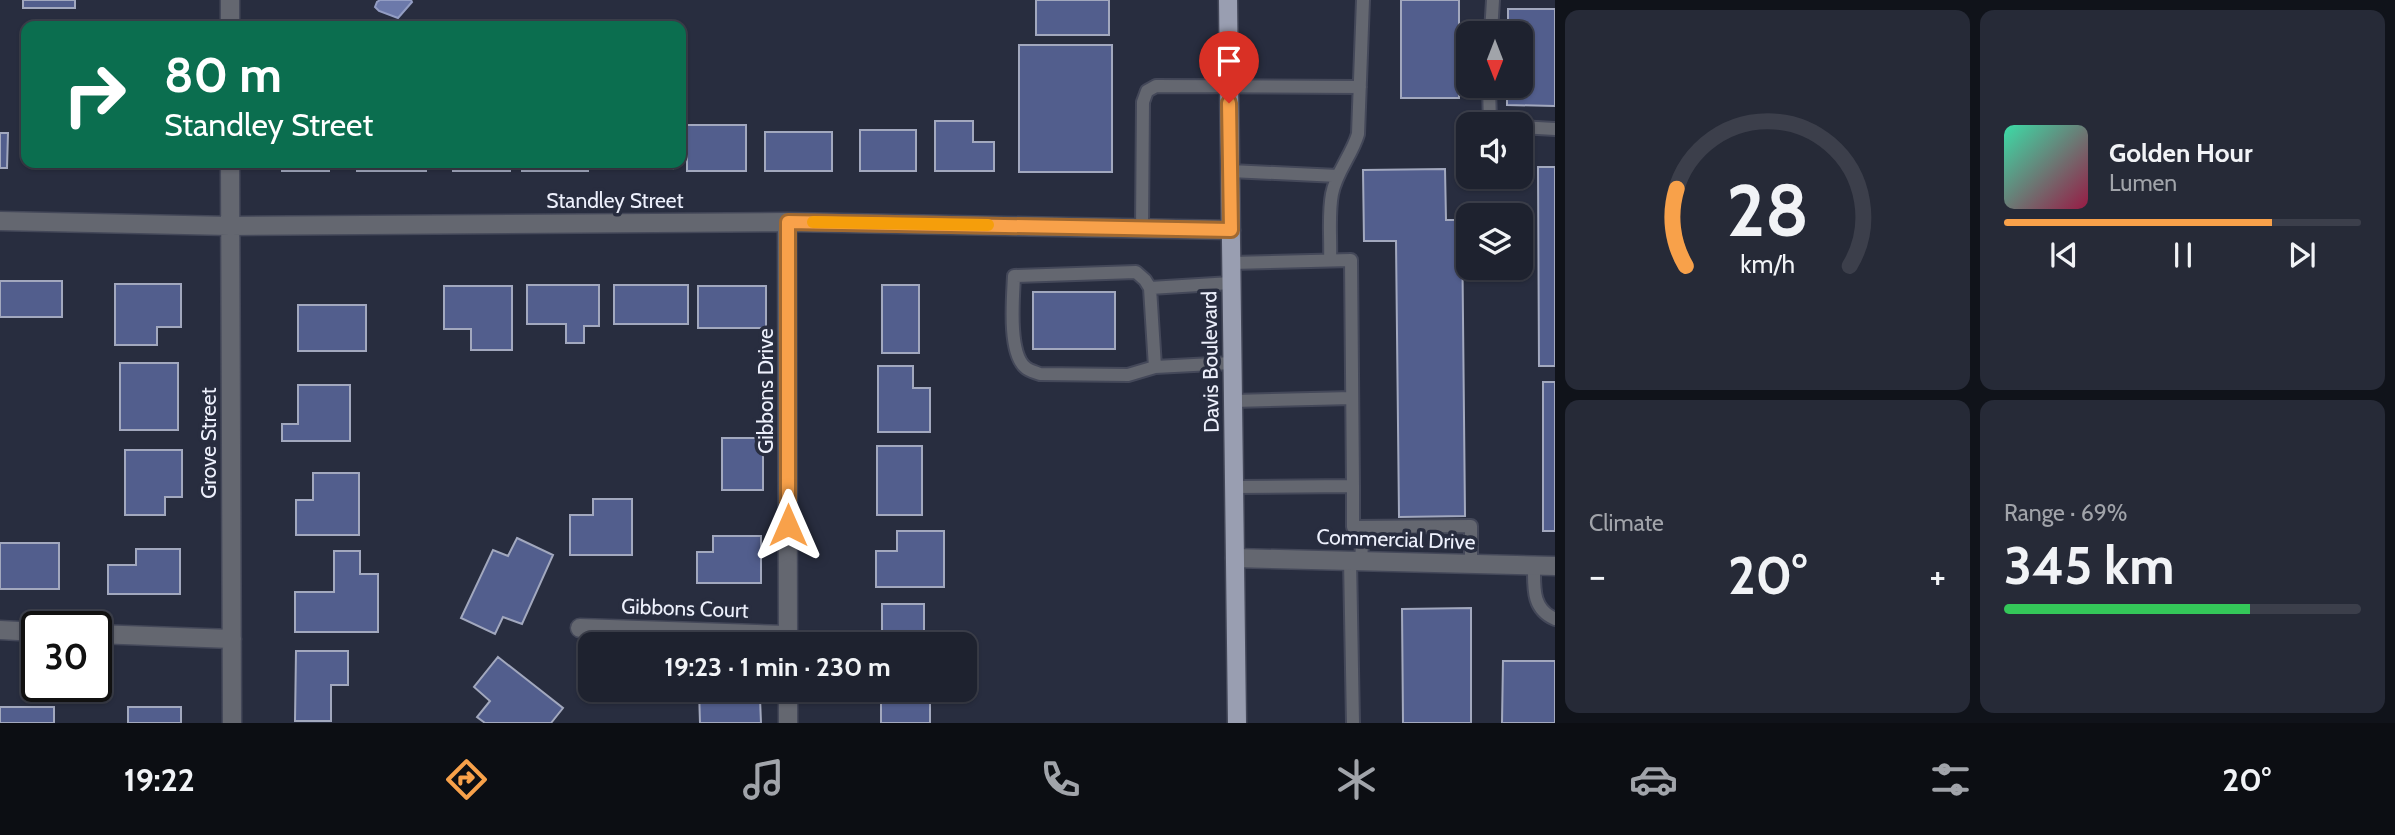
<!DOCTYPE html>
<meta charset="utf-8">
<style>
:root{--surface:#1e222f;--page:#262a37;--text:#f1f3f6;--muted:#a1a4aa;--line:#3c3f4b;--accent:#f8a14a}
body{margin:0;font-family:Cabin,sans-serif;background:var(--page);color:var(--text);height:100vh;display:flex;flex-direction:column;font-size:26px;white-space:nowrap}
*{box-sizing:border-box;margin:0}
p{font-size:23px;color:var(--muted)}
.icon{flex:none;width:38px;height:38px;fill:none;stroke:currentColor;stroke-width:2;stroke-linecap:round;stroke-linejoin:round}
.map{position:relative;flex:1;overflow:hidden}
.panel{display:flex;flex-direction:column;gap:10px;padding:10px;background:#10131a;width:840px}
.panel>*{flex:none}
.top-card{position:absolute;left:21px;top:21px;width:665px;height:147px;border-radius:14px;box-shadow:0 2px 5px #0004,0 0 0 2px var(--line);background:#0b6e4f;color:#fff;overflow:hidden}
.needle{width:46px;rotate:180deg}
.tools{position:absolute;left:1456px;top:21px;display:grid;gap:14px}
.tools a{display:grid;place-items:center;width:77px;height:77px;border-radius:14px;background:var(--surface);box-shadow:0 2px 5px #0004,0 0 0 2px var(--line);font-size:35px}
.speed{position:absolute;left:21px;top:611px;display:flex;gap:14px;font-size:35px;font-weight:700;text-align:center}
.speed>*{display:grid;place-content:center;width:91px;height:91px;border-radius:50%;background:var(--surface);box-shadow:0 2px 5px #0004,0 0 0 2px var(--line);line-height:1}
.speed .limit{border:4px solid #111;border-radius:10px;background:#fff;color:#111}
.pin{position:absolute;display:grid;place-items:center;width:60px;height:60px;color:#fff;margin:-72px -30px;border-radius:50% 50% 50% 0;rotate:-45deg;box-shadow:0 0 7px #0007}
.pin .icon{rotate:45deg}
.me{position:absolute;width:77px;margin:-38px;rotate:0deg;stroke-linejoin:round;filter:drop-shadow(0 0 5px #0008)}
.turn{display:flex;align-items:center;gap:24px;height:147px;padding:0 28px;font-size:32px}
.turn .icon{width:91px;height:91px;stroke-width:2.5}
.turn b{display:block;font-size:49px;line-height:60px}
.big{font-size:52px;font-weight:700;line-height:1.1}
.panel .tile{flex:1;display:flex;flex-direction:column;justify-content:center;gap:10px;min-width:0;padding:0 24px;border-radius:14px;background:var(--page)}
.panel .dial{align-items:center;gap:0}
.dial svg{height:182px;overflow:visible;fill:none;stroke:var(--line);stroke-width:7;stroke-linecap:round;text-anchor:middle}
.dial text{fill:var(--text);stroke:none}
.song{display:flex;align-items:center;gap:21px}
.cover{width:84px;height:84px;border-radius:10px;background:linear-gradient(135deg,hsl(160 70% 55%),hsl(340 70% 35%))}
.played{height:7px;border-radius:4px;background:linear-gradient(90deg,var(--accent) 75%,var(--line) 75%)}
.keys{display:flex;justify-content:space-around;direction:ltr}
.heat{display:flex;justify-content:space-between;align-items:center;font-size:38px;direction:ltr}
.charge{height:10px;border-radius:5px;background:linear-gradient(90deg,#34c759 69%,var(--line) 0)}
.panel .tiles{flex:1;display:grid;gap:10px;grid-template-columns:repeat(2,1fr)}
.trip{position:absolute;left:578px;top:632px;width:399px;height:70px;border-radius:14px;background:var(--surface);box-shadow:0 2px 5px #0004,0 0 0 2px var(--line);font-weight:700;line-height:70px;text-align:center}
.dock{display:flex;height:112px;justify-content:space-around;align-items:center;background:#0c0e13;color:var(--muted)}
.dock .icon{width:49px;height:49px}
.dock .active{color:var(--accent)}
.dock b{font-size:32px;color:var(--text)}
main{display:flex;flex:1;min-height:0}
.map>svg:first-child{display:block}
.water{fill:#6c79aa;stroke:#939dc3;stroke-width:2}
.building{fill:#525e8d;stroke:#a2a8be;stroke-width:2}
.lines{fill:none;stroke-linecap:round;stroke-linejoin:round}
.lane-casing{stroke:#444859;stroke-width:16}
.street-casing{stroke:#444859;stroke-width:21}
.primary-casing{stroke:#444859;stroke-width:21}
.lane{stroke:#646770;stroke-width:12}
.street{stroke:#646770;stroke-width:18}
.primary{stroke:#999eb1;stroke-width:18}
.route-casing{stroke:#a16930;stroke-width:18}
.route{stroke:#f8a14a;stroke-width:12}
.slow{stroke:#f59e0b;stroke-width:12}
.labels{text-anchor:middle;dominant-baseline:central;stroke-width:7;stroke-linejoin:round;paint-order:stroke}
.street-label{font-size:21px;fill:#edf0fc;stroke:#282d3f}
</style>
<main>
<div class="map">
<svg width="1555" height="723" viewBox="0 0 1555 723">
<rect width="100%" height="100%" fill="#282d3f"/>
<path class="water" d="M380,0H411L412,2L398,18L379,11L375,7L377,2Z"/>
<path class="building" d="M23,0H75V8H23Z
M1036,0H1109V35H1036Z
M1401,0H1459V98H1401Z
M1508,9H1555V106L1507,105V86H1521V33H1508Z
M1019,45H1112V172H1019Z
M935,121H973V142H994V171H935Z
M687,125H746V171H687Z
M860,130H916V171H860Z
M765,132H832V171H765Z
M0,133H8L7,168H0Z
M55,163H94V169H55Z
M127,163H195V167H127Z
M282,163H329V171H282Z
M357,163H426V171H357Z
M453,163H510V171H453Z
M522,163H588V171H522Z
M602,163H673V169H602Z
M1538,167H1555V366H1539Z
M1445,169L1446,220H1462L1465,516L1399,517L1396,241H1364L1363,170Z
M0,281H62V317H0Z
M115,284H181V327H157V345H115Z
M527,285H599V326H584V343H566V324H527Z
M614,285H688V324H614Z
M882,285H919V353H882Z
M444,286H512V350H471V329H444Z
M698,286H766V328H698Z
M1033,292H1115V349H1033Z
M298,305H366V351H298Z
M120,363H178V430H120Z
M878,366H913V388H930V432H878Z
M1543,382H1555V531H1543Z
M298,385H350V441H282V424H298Z
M722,438H763V490H722Z
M877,446H922V515H877Z
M125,450H182V497H165V515H125Z
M313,473H359V535H296V500H313Z
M593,499H632V555H570V515H593Z
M897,531H944V587H876V551H897Z
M713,536H761V583H697V552H713Z
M517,538L553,555L522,624L503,617L495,634L461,618L493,550L508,556Z
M0,543H59V589H0Z
M136,549H180V594H108V565H136Z
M334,551H360V574H378V632H295V592H334Z
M882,604H924V641H949V644H882Z
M1471,608V723H1403L1402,609Z
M296,651H348V685H331V721H295Z
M498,657L563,708L551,723H485L477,717L490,701L474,687Z
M1503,661H1555V723H1502Z
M699,690H741V699L760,698L761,723H700Z
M881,690H930V723H881Z
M0,707H54V723H0Z
M128,707H181V723H128Z"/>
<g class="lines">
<defs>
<path id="lane" d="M1491,33L1493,0
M1489,86L1490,124
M1521,127L1555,129
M1230,171L1338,176
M1142,228L1143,102L1147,91L1156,86L1360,87
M1330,260C1331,239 1328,215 1332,194C1336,172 1352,155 1358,134L1363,0
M1231,263L1351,260L1353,486L1234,487
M1150,288L1231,283
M1155,367L1150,288L1145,280L1136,272L1014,276C1013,298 1008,352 1025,367C1029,371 1035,372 1040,374L1128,375L1155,367L1232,363
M1233,401L1352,398
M1353,486V527L1471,526V564
M1350,560L1353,723
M1361,561L1363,527
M1534,566C1534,588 1532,609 1555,619"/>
<path id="street" d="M230,0V26
M230,163L232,723
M0,221L230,226L787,222L1231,230
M787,222L788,644
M1235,558L1555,566
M580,628L787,635
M0,630L37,632
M96,634L232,639
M788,690V723"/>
<path id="primary" d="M1228,0L1237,723"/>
</defs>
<use href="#lane" class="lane-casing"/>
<use href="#street" class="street-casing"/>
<use href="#primary" class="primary-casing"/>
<use href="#lane" class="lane"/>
<use href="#street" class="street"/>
<use href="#primary" class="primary"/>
</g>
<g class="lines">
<defs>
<path id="route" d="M788,525V222L1231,230L1229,103"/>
</defs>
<use href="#route" class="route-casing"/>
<use href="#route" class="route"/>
<path class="slow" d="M813,222L988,225"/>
</g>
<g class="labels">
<g class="street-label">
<text x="615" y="200">Standley Street</text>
<text transform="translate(1210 362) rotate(-91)">Davis Boulevard</text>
<text transform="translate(765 391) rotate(-90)">Gibbons Drive</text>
<text transform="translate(208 443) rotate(-90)">Grove Street</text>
<text transform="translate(1396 539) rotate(2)">Commercial Drive</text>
<text transform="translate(685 608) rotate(2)">Gibbons Court</text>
</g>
</g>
</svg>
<div class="tools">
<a><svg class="needle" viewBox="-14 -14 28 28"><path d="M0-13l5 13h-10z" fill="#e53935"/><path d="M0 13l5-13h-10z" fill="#a1a4aa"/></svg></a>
<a><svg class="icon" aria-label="sound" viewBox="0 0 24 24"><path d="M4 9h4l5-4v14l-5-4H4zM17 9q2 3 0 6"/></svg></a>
<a><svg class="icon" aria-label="layers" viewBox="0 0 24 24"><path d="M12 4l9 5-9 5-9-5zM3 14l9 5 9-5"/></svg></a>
</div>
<div class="speed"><div class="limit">30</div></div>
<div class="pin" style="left:1229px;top:103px;background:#d93025"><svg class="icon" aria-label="arrive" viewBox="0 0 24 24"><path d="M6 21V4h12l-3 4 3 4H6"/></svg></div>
<svg class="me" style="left:788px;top:525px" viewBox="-20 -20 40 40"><path d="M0-17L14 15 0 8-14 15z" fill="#f8a14a" stroke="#fff" stroke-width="4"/></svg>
<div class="trip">19:23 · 1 min · 230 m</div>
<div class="top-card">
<div class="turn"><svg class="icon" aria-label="right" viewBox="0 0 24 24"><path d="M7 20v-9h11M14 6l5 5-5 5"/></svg><div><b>80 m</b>Standley Street</div></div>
</div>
</div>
<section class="panel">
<div class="tiles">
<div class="tile dial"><svg viewBox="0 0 100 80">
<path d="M14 69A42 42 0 1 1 86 69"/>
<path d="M14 69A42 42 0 0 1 10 35" stroke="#f8a14a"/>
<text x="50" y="56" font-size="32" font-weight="700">28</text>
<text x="50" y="72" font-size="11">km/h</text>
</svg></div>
<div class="tile">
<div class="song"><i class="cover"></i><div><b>Golden Hour</b><p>Lumen</p></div></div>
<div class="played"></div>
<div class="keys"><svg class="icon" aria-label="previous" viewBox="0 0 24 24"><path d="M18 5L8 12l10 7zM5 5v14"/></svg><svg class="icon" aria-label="pause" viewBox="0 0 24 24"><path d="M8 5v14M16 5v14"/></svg><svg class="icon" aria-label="next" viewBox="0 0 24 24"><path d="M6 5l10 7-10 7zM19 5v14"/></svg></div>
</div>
<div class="tile"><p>Climate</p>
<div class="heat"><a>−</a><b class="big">20°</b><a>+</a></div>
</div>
<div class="tile"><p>Range · 69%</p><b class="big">345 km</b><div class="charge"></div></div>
</div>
</section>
</main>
<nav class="dock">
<b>19:22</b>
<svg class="icon active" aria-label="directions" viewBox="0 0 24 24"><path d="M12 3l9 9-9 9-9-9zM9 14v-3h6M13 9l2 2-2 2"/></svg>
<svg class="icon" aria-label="music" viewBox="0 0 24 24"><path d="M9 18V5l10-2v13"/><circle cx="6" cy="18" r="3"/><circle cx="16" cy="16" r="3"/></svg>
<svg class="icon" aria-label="phone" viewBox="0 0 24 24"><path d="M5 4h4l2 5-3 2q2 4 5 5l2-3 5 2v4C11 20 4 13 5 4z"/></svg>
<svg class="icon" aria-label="climate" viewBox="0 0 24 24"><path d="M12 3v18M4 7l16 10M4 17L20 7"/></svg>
<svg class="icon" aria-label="car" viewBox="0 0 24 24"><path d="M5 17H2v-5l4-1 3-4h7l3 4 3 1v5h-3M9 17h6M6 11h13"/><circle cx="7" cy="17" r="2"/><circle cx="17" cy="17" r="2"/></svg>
<svg class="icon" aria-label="filters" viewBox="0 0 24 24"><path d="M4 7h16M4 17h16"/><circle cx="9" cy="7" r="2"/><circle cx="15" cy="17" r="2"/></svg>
<b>20°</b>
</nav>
